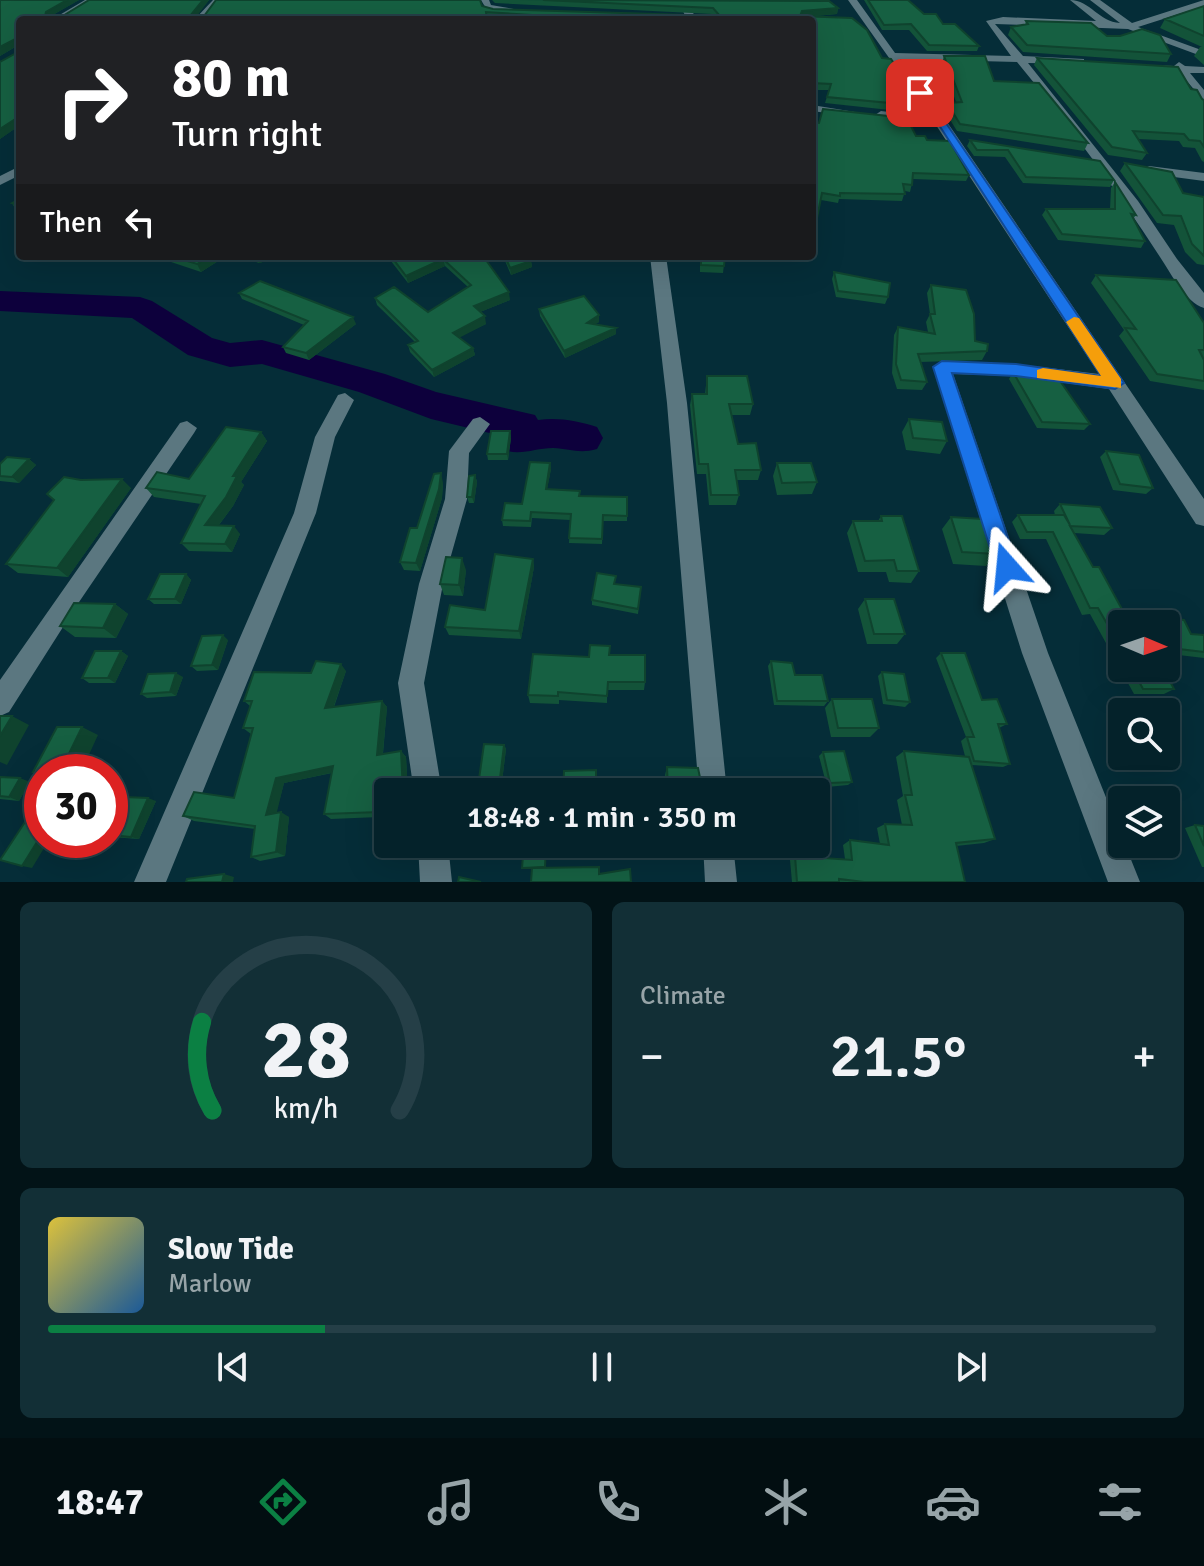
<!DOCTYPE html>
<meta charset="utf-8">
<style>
:root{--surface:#04222a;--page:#122f36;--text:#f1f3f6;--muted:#97a4a8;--line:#253f47;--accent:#0b8043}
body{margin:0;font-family:Signika,sans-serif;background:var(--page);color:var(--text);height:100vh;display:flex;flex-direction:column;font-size:30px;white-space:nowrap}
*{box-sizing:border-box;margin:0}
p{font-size:26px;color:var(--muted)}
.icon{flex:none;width:44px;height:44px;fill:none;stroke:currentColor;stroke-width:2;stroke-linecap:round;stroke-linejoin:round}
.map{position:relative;height:882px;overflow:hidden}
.drawer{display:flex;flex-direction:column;gap:20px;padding:20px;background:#021317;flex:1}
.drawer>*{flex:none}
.banner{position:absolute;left:16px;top:16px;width:800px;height:244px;border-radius:8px;box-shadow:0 8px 32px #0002,0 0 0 2px var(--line);background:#202124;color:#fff;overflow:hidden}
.needle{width:52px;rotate:92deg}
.controls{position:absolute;left:1108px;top:610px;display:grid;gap:16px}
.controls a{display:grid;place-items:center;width:72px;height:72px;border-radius:8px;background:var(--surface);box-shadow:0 8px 32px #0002,0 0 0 2px var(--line);font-size:40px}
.speed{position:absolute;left:24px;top:754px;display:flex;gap:16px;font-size:40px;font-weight:700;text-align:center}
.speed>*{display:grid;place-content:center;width:104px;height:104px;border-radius:50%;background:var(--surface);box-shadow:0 8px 32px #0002,0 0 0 2px var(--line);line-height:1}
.speed .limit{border:12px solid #d22;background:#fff;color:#111}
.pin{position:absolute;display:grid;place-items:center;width:68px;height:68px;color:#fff;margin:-34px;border-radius:16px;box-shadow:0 4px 12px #0006}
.me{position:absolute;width:88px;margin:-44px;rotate:342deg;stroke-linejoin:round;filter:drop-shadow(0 0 6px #0008)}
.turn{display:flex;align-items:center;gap:28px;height:168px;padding:0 24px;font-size:36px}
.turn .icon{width:104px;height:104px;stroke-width:2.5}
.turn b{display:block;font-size:56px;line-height:68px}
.then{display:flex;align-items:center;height:76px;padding:0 24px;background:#0003;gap:16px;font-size:30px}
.big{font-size:60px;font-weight:600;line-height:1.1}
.drawer .tile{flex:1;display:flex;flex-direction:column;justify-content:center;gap:12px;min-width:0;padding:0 28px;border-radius:12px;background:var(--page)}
.drawer .dial{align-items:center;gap:0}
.dial svg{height:208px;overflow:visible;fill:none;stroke:var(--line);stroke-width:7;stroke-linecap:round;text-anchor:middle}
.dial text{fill:var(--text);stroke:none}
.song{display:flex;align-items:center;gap:24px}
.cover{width:96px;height:96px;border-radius:12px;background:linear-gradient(135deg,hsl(50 70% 55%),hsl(210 70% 35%))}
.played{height:8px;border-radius:4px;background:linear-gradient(90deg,var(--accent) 25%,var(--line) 25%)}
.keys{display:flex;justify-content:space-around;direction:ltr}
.heat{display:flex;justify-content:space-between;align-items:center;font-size:44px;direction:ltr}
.drawer .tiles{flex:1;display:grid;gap:20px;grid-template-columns:1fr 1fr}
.tile:last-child{grid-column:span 2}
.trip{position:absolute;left:374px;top:778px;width:456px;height:80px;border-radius:8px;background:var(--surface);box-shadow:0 8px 32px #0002,0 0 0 2px var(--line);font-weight:600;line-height:80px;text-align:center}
.tabs{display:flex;height:128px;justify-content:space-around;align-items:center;background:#020e11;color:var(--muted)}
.tabs .icon{width:56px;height:56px}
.tabs .current{color:var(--accent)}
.tabs b{font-size:36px;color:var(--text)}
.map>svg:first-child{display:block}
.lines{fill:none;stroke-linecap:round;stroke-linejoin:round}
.river{fill:#0d003c;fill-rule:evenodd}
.minor{fill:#5b7780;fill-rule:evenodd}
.wall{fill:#135339}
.shaded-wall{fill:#0f432e}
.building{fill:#166042;stroke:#0f432e;stroke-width:2}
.route{fill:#1a73e8;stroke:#114b97;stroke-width:2}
.slow{fill:#f59e0b}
</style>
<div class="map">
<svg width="1204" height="882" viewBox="0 0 1204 882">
<rect width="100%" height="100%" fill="#052d38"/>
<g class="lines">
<path class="river" d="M0,291L140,297L152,301L212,338L230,343L262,340L385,374L436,392L535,415L538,420C558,417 578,421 597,427L603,438L597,449C580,454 570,449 553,448C535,448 522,456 503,450L498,435L431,419L359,392L262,364L230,367L188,355L132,318L0,311Z"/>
<path class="minor" d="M85,0H95L63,20H51Z
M213,0H222L204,20H194Z
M481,0H489L491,5L531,12L526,15L487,10Z
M678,0H686L697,20H687Z
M848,0H857L895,53L1011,56L986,21L1003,17L1096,21L1070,0C1090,0 1099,22 1120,23L1090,0H1100L1132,23L1204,0V6L1138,27L1204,51V57L1128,29L995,24L1023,56L1084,59V63L1080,64L1028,63L1138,201L1177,259L1204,293V308C1186,303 1170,272 1160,257C1116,189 1069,125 1017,62L900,59L945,119L1204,499V526L1196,524L1109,389L1016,376L953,374L1048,653L1140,882H1108L1022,653L933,367L942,361L1016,364L1099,374L936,125L881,119L875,115L881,111L931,117Z
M1179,62L1185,66L1204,67V73H1190L1204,90V101L1179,72L1150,68L1155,65L1174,66Z
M812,105L855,112L849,116L812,111Z
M20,166V175L0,185V176Z
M1149,166L1204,173V181L1144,173L1142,170Z
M650,256H666L687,403L727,792H699L667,403Z
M345,393L354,400L335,437L316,513L166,882H134L294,513L315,437L338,395Z
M480,417L490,424L469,453L467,499L443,584L424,683L442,792H414L398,683L419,584L445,499L449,451L473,419Z
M187,421L197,428L194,433L77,605L9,712L0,716V680L180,423Z
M418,844H448L452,882H420Z
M703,844H733L737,882H705Z"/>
</g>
<path class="wall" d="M0,0H79L51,16L61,17L89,0H209L196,16H204L216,0H481H480L482,6L493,9L714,16L712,14L495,3L492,0L829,1L838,8L837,14L805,17L852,18L867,30L882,58L891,59L919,102L917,108H900L899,111L825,103L829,90H812V20H524L487,18V20H20V125L0,139V62L18,52L17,46L0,56Z
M864,0H908L924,14L943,24L979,46L977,51H927L909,30H882Z
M1204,6V65L1194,56L1200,47H1202L1160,28L1165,19Z
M1026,21L1107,36L1171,54L1167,62L1023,52L1008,35L1011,27L1025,25Z
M944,56L994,81L1088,143L1084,151L957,131L944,110L947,103L956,102L942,63Z
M1037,58L1191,89L1204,100V162L1202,161L1195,148L1183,147L1179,141L1138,139L1147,153L1142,160L1108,155L1034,65Z
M812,122L916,136L927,140L969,175L966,181L913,179L910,192L905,191L902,201L839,199L838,203L821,200L812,242Z
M970,140L1114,180L1110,187L1023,183L1005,157L974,156L967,146Z
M1125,163L1183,193L1204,197V265L1197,264L1185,252L1174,225L1157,223L1120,171Z
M1115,182L1136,215L1133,219L1145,241L1141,248L1058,240L1042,215L1046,209H1110L1111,188Z
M20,199V211L16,210L12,203Z
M153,256H226L201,272Z
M240,256H285L259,263Z
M387,256H483L510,300L480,312L486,324L459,337L473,348L475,355L434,377L410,352L408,345L415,342L377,305L375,298L428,312L468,287L445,266L408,283Z
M503,256H527L531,261L532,267L511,275Z
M700,256H725L723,273L700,272Z
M834,272L888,297L885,304L836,297L832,279Z
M1096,275L1204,323V358H1203L1204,360V390L1150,381L1119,336L1124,330L1091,283Z
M931,285L975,341L987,351L982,360L920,362L927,382L922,390L897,389L892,373L894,335L898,327L928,332L926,322L930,314L927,293Z
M239,293L356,324L309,360L286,353L283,347L304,325L242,299Z
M539,309L599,322L595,324L616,334L565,358L540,316Z
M1013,372L1090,424L1084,430L1037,428L1009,379Z
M707,376L753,404L750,415H731L738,444L761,470L758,480H737L739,495L736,505H709L706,474H697L690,405L692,394H705Z
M909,419L947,441L940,454L906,450L902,432Z
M510,431L511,438L508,460H488L487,454Z
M261,432L267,441L241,482L244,485L233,506L219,525L240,534L232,552L189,551L181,543L201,504L154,497L146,488L189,479Z
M1106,451L1153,488L1146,494L1113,490L1100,457Z
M29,459L36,465L19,483L0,481V464Z
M550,463L551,469L547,489L580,496L627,497V521H603L602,544L569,543L570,520L532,518L531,527L503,526L502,520L522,504Z
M777,463L817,482L812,494L777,495L773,476Z
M475,475L477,482L474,503H469L467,497Z
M443,483L442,498L420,571L404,570L400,562Z
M131,488L68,577L18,573L6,564L54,500Z
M1060,504L1112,528L1104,535L1074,533L1122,624V668H1163L1174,689L1164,694H1134L1090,614L1082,615L1046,539H1020L1012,522L1018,515H1055L1054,511Z
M881,516L919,571L911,583L889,582L886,572H858L847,533L853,521H878Z
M951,517L996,554L986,566L953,564L942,529Z
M533,559L534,567L521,639L449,635L445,627L485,610Z
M466,570L463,596L444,595L440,584Z
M186,574L191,580L181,604H154L148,599Z
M615,584L641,587L638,614L592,605V600Z
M865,599L905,634L897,644H867L858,609Z
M115,604L128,614L116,638L75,637L60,626Z
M1164,618L1191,634L1204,635V658L1170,654L1166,645V624L1156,623Z
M228,640L218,670L197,671L191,666Z
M121,651L128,656L115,683H89L82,678Z
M941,653L982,700L1007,724L999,728L1010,764L1003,767L972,765L995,839L984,843L956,846L965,882H792L790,860L795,856L845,859L843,845L850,840L880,844L877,828L885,824L902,825L897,800L903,796L896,757L904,751L965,756L961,741L966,737L936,658Z
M609,655L645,682L644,690H607V703L559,700V704L530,703L528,695L589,657Z
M771,661L795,675L828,701L824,706L774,705L768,666Z
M346,671L334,707L382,701L387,707L383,754L401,751L406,757L408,792H388V843H381L375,839L379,817L331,819L324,814L332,773L284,783L276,813L289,817L285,856L260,861L251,857L255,829L194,821L183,816L234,798L251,734L243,728L250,706L244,701L311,673Z
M882,672L910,702L905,707L883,704L878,676Z
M183,677L176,696L147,698L141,694Z
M832,699L879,728L870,737H831L825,708Z
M504,745L506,749L501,790H480L478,786Z
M823,752L852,782L848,785L827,787L819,756Z
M667,767L703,792H666L665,775Z
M0,777L30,782L19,801L0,799Z
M156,801L139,839L110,837V825Z
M1195,825L1204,826V867H1202L1185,828Z"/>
<path class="shaded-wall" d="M67,0H79L49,17L45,16L46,12Z
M203,0H209L194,20L190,16Z
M838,8L837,14L801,17L799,20L802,11Z
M17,38L20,44L0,56V47Z
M20,116V125L0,139V129Z
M210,256H226L201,272L197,264Z
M256,256H285L259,263Z
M443,259L445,266L408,283L406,276Z
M531,261L532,267L511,275L510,268Z
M509,292L510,300L475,314L474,306Z
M599,315V322L587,329V323Z
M485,316L486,324L455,340L453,333Z
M353,317L356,324L309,360L306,353Z
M616,328V334L565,358L564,351Z
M473,348L475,355L434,377L432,370Z
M510,431L511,438L508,460L507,454Z
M261,432L267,441L241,482L244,485L233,506L212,534L205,525L233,476Z
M29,459L36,465L19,483L12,477Z
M550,463L551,469L546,495V489Z
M441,473L443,483L442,498L420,571L416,563Z
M475,475L477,482L474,503L472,497Z
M122,479L131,488L68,577L57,568Z
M234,526L240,534L232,552L225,544Z
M462,558L466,570L463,596L459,585Z
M533,559L534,567L521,639L519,631Z
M186,574L191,580L181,604L175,599Z
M115,604L128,614L116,638L103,628Z
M223,635L228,640L218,670L212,665Z
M121,651L128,656L115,683L108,678Z
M341,664L346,671L331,714L325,708Z
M176,673L183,677L176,696L170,692Z
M382,701L387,707L382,761L377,755Z
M12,716L29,725L7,765L0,762V736Z
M82,727L98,735L81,772H60Z
M504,745L506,749L501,790L499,787Z
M401,751L406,757L408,792H403Z
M333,766L340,771L284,783L275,820L266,815L276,778Z
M20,778L30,782L19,801L9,797Z
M148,798L156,801L139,839L131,837Z
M281,812L289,817L285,856L276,852Z
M42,834V840H49L32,868L22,866Z
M224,874L234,877L233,882H222Z"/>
<path class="building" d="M0,0H67L46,12L45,16L61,17L89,0H203L190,16H204L216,0H480L482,6L493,9L720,16L713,8L543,0L829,1L838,8L802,11L800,16L852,18L867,30L882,58L891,59L919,102L899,101L901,104L827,97L831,84L812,83V20H530L531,15L486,12L487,20H20V116L0,129V62L18,52L17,38L0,47Z
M868,0H908L924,14H936L943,24H955L979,46L929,45L911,24L884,25Z
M1204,6V36L1165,19Z
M1026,21L1091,23L1107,36H1120L1142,29L1160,35L1171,54L1027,45L1011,27L1028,24Z
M944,56H985L994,81L1039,83L1088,143L960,124L947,103L962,102Z
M1037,58L1178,67L1191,89L1197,90L1202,99L1204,100V147L1200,141L1189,140L1184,134L1133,131L1147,153L1112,147Z
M823,109L907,118L916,136H925L927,140L950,141L969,175L913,173L912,185L903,184L905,194L840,193V196L822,193L813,238L812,237V122L819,123Z
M970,140L1100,161L1114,180L1026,177L1008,150H977Z
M1125,163L1172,172L1183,193L1204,197V256L1192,244L1181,216L1163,215Z
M1115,182L1136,215L1131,214L1145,241L1062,234L1046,209H1115Z
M20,199V206L12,203Z
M171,256H210L197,264Z
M391,256H483L509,292L474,306L485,316L453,333L473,348L432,370L408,345L418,341L375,298L394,287L428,312L471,285L443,259L406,276Z
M505,256H527L531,261L510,268Z
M701,256H725L724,266L701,265Z
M834,272L890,283L888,297L838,291Z
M1096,275L1176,280L1204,323V350H1199L1204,360V381L1157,374L1125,328L1136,329Z
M260,281L353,317L306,353L283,347L308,321L239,293Z
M931,285L966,290L974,314L975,341L988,344L987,351L918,354L927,382L901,380L896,364L898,327L935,334L930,314H935Z
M584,296L599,315L587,323L616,328L564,351L539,309Z
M1013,372L1058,378L1090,424L1042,422Z
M707,376H747L753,404H729L738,444L756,443L761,470H735L739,495H711L708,464H699L692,394H707Z
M909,419L942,422L947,441L913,438Z
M226,427L261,432L233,476H237L226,497L205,525L234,526L225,544L181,543L205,496L146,488L157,472L189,479Z
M491,431H510L507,454H487Z
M1106,451L1139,455L1153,488L1120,484Z
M7,457L29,459L12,477L0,476V464Z
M530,462L550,463L546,489L580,491L579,496L627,497V516L603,515L602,539L569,538L571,514L531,512L530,521L502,520L505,503L522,504Z
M777,463H811L817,482L782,483Z
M441,473L439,489L416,563L400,562L410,528H417L434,474Z
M475,475L472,497H467L469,476Z
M64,477L81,480L122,479L57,568L6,564L54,500L47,494Z
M1060,504L1100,507L1112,528L1070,526L1093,567H1099L1130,624H1122V650L1098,608H1090L1053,532H1027L1018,515H1064L1070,525Z
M881,516H902L919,571H897L894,560L865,561L853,521H882Z
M951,517L983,519L996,554L962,552Z
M495,554L533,559L519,631L445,627L450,605L485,610Z
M446,557L462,558L459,585L440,584Z
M597,573L616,576L614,584L641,587L638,609L592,600Z
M160,574H186L175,599H148Z
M865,599H894L905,634H874Z
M74,603L115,604L103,628L60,626Z
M1164,618L1184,620L1191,634L1204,635V652L1179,649Z
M223,635L212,665L191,666L202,636Z
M590,645L610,646L609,655H645V682H608L607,696L558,692V696L528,695L533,654L589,657Z
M95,651H121L108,678H82Z
M941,653H965L982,700L997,699L1007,724H998L1010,764L974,761L967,737H974Z
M316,661L341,664L325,708L382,701L377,755L401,751L403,792H388V838L375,839L379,812L324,814L333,766L276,778L266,815L281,812L276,852L251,857L255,826L183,816L194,792L234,798L253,728H243L252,701H244L254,672L311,673Z
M771,661L792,663L795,675H822L828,701H777Z
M1132,668H1163L1174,689H1143Z
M882,672L904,674L910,702L887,700Z
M176,673L170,692L141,694L148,674Z
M832,699H872L879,728H838Z
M0,716H12L0,736Z
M57,727H82L60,772H33Z
M484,744L504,745L499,787L478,786Z
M844,751L852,782L830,783L823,752Z
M904,751L969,757L995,839L956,843L965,882H864L839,879V882H797L795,856L852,860L850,840L889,845L885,824L912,825L905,795H912Z
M667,767L698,768L703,792H668Z
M596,770V792H563L564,771Z
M0,777L20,778L9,797L0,796Z
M124,797L148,798L131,837L110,835V825Z
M25,822L42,825V834L22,866L0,860Z
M1195,825L1204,826V846Z
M524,844H546L545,867L522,868Z
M599,867V874L630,869L631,882H531L532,868Z
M224,874L222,882H186L187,879Z
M459,877L481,882H458Z"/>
<path class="route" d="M917,91H924L1124,383L1115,389L1016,376L952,373L1018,567L1014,574L1007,577L1000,574L996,567L933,367L942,361L1016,364L1101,376Z"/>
<path class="slow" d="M1074,317L1079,318L1121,379V388L1037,378V370L1043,368L1101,376L1066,322Z"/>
</svg>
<div class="controls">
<a><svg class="needle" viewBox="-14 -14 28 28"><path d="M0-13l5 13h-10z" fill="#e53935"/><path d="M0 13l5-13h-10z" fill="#97a4a8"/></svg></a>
<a><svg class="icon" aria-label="search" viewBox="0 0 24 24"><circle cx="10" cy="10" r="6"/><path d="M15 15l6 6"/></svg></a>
<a><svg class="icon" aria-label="layers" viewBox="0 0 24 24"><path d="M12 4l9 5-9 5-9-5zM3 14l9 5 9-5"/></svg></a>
</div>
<div class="speed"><div class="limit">30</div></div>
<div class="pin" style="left:920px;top:93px;background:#d93025"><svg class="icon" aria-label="arrive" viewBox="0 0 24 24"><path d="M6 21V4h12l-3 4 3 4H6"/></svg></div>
<svg class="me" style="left:1007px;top:567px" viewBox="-20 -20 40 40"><path d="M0-17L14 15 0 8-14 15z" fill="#1a73e8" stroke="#fff" stroke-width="4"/></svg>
<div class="trip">18:48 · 1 min · 350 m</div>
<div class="banner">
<div class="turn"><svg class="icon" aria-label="right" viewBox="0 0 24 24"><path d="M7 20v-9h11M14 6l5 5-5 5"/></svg><div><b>80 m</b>Turn right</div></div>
<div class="then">Then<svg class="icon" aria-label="left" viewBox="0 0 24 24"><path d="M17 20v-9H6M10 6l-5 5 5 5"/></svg></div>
</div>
</div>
<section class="drawer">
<div class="tiles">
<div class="tile dial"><svg viewBox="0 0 100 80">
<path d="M14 69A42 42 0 1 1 86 69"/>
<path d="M14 69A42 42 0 0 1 10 35" stroke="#0b8043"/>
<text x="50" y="56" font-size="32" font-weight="700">28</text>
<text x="50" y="72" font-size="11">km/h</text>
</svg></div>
<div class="tile"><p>Climate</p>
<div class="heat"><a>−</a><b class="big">21.5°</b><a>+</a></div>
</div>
<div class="tile">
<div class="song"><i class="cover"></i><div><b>Slow Tide</b><p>Marlow</p></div></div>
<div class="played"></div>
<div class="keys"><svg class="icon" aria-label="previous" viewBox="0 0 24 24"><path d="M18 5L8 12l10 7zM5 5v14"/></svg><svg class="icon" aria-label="pause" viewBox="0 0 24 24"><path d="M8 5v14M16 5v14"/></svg><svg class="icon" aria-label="next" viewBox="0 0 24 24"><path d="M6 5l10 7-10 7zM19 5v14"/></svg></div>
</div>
</div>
</section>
<nav class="tabs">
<b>18:47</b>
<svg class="icon current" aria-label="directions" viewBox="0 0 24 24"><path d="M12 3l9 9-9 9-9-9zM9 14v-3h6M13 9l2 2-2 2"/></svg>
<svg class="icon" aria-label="music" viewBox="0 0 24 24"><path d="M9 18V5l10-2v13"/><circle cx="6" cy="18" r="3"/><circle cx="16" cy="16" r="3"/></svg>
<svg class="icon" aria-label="phone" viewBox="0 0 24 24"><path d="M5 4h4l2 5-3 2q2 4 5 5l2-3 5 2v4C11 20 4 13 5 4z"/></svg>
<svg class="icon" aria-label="climate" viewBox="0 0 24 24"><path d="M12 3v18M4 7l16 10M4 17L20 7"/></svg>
<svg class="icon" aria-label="car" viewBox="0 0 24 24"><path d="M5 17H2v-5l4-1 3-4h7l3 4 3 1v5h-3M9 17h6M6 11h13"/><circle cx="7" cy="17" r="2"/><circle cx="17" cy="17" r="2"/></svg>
<svg class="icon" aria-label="filters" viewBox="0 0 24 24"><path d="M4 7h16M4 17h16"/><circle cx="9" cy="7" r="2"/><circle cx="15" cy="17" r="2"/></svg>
</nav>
